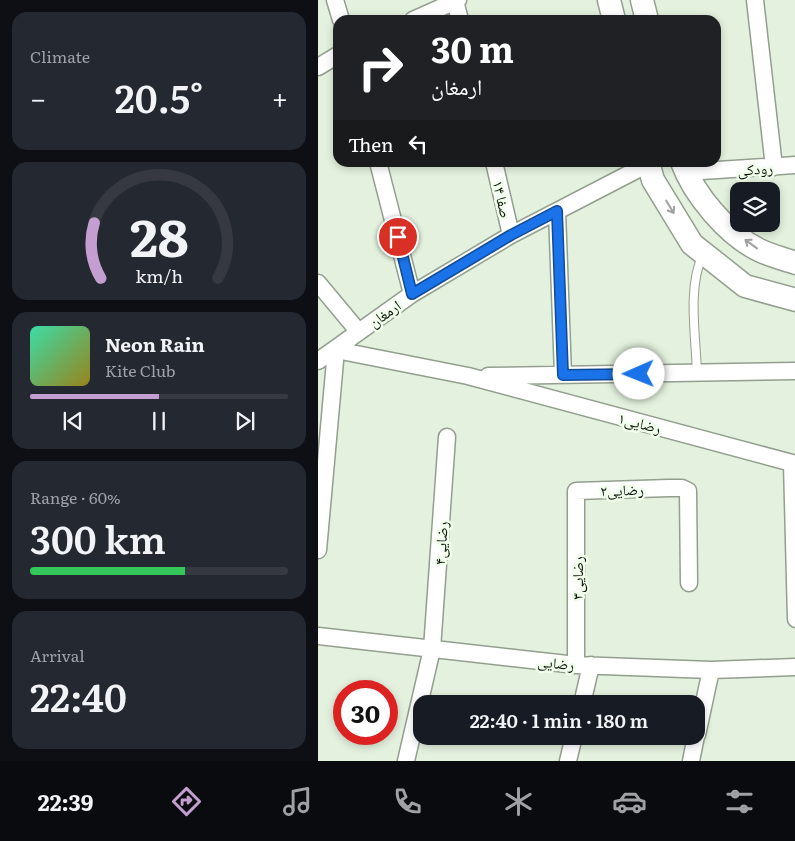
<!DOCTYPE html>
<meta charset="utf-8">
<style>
:root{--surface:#171b24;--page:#242831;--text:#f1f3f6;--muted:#9ea1a6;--line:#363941;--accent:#c49ed0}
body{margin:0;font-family:Literata,"Noto Naskh Arabic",serif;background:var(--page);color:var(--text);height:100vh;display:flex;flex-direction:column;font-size:19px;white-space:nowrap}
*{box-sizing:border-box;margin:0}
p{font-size:16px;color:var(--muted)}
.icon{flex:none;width:28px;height:28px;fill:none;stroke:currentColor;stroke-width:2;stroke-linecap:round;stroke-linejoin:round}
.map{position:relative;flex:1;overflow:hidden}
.side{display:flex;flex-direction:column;gap:12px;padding:12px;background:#0d0f14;width:318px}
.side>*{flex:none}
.hud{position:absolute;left:15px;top:15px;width:388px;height:152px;border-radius:15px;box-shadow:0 2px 8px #0003;background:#202124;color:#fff;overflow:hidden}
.tools{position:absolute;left:412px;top:182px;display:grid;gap:10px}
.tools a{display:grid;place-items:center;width:50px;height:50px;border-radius:10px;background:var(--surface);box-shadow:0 2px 8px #0003;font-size:25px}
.speed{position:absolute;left:15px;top:680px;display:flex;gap:10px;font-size:25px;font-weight:700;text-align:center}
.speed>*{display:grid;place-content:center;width:65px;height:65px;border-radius:50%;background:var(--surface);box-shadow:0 2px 8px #0003;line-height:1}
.speed .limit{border:8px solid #d22;background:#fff;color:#111}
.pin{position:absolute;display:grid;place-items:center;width:42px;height:42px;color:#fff;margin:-21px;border:2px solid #fff;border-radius:50%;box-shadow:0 1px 5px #0007}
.me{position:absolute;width:55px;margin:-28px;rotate:269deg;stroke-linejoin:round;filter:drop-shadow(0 0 4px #0008)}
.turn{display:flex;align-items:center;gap:18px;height:105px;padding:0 15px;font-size:22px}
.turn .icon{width:65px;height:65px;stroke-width:2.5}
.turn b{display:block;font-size:35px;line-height:42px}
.then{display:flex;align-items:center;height:48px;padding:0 15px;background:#0003;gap:10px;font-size:19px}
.big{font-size:38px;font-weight:600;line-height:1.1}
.side .card{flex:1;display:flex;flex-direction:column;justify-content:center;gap:8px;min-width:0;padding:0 18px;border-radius:15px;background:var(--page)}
.side .dial{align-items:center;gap:0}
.dial svg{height:130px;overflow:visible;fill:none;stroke:var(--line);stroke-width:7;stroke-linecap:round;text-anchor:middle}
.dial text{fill:var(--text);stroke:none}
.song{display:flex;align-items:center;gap:15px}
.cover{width:60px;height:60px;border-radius:8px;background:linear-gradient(135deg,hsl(160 70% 55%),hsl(50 70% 35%))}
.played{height:5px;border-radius:2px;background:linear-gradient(90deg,var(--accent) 50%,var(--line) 50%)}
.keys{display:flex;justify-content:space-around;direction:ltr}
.heat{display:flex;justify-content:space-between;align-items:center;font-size:28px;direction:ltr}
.charge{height:8px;border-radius:4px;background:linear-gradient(90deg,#34c759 60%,var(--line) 0)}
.trip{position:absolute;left:95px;top:695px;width:292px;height:50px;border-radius:15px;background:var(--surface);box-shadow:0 2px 8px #0003;font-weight:600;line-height:50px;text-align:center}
.dock{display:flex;height:80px;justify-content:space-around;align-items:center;background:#090b0e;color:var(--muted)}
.dock .icon{width:35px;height:35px}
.dock .active{color:var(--accent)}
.dock b{font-size:22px;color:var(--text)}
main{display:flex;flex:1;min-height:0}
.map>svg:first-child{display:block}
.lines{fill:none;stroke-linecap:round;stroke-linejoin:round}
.lane-casing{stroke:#939f8e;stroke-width:10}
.street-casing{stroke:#939f8e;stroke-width:19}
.secondary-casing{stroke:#939f8e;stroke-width:25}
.lane{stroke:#fff;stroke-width:8}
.street{stroke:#fff;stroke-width:16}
.secondary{stroke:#fff;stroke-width:22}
.oneway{stroke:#9fa19f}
.route-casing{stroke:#114b97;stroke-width:12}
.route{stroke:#1a73e8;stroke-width:9}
.labels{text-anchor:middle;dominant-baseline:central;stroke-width:5;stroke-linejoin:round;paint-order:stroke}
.street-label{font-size:15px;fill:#0f140e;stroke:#f0feeb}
</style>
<main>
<section class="side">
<div class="card"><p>Climate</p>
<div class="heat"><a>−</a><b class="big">20.5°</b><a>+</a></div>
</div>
<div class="card dial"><svg viewBox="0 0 100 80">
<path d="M14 69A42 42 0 1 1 86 69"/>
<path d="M14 69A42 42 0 0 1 10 35" stroke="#c49ed0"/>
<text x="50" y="56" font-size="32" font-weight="700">28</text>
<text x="50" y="72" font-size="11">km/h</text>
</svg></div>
<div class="card">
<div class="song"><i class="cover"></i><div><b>Neon Rain</b><p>Kite Club</p></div></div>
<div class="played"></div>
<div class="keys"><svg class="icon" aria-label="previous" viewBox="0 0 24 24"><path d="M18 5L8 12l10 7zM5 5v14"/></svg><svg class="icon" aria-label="pause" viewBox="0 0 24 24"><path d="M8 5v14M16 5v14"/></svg><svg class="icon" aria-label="next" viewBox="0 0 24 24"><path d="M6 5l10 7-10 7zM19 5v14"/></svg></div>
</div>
<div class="card"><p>Range · 60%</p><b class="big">300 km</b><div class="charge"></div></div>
<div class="card"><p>Arrival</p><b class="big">22:40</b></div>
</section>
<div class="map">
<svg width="478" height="761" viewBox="0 0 478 761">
<rect width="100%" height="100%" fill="#e3f1de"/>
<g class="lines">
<defs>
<path id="lane" d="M379,373C378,338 369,286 385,255"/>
<path id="street" d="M17,0L23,20
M437,0L456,167
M137,1L142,20
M95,20L140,0
M0,67L20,55
M60,162L94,294
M176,162L193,235
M368,172L478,165
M239,211L245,375
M0,283L40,331
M0,361L94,294L193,235L330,164
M170,376L478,371
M0,550L18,350L150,376L474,463L478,619
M0,636L258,665L393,670L478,667
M258,665V491L351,488H364L370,491L371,583
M264,704L273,665
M379,735L393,670
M88,761L114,649L129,437
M250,761L256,736
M373,761L378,736"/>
<path id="secondary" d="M291,0L296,20
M324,0L329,20
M330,162L335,180L374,244L427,286L478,300
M364,162C376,195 410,235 441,250C453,256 466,259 478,263"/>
</defs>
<use href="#lane" class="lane-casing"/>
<use href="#street" class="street-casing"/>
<use href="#secondary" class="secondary-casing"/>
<use href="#lane" class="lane"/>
<use href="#street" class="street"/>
<use href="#secondary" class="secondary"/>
</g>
<defs><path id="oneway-shaft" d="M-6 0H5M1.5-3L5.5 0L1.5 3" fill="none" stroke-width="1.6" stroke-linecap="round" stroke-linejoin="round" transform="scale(1.25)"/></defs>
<g class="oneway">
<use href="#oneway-shaft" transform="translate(352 207) rotate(59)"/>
<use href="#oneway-shaft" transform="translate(433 244) rotate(-144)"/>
</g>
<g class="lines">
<defs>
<path id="route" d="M80,237L94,294L193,235L239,211L245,375L321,374"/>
</defs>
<use href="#route" class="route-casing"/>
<use href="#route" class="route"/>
</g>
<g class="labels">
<g class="street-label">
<text transform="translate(437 168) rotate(-4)">رودکی</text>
<text transform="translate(185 199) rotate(77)">صفا ۱۴</text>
<text transform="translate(66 313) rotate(-35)">ارمغان</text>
<text transform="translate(322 422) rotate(15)">رضایی۱</text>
<text transform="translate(304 489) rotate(-2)">رضایی۲</text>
<text transform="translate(122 543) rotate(-86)">رضایی۴</text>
<text transform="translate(258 578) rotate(-90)">رضایی۳</text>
<text transform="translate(238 662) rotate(6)">رضایی</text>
</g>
</g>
</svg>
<div class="tools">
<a><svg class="icon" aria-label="layers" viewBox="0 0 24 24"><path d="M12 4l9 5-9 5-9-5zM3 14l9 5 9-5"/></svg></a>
</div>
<div class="speed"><div class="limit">30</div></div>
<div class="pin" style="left:80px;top:237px;background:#d93025"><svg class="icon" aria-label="arrive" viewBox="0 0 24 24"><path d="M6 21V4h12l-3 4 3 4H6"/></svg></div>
<svg class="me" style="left:321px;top:374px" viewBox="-20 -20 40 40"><circle r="19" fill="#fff"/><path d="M0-13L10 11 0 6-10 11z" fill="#1a73e8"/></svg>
<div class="trip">22:40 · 1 min · 180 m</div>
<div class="hud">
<div class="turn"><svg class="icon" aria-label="right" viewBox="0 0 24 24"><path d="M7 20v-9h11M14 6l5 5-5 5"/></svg><div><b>30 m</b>ارمغان</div></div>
<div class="then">Then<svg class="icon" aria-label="left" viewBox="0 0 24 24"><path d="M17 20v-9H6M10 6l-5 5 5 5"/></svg></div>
</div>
</div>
</main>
<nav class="dock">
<b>22:39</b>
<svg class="icon active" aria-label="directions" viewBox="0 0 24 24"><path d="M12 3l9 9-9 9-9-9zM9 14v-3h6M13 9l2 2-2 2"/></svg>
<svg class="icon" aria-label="music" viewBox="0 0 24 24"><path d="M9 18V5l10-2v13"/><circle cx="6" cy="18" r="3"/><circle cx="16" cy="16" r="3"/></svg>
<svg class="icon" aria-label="phone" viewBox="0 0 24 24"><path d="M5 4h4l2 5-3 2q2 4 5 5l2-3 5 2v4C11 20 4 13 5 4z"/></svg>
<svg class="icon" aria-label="climate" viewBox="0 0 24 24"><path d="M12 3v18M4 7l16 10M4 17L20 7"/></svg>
<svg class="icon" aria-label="car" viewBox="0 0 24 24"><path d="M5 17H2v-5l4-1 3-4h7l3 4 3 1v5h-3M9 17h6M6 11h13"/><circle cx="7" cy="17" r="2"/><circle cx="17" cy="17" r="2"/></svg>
<svg class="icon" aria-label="filters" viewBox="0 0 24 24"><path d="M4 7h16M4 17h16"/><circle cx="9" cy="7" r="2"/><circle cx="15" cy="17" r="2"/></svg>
</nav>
